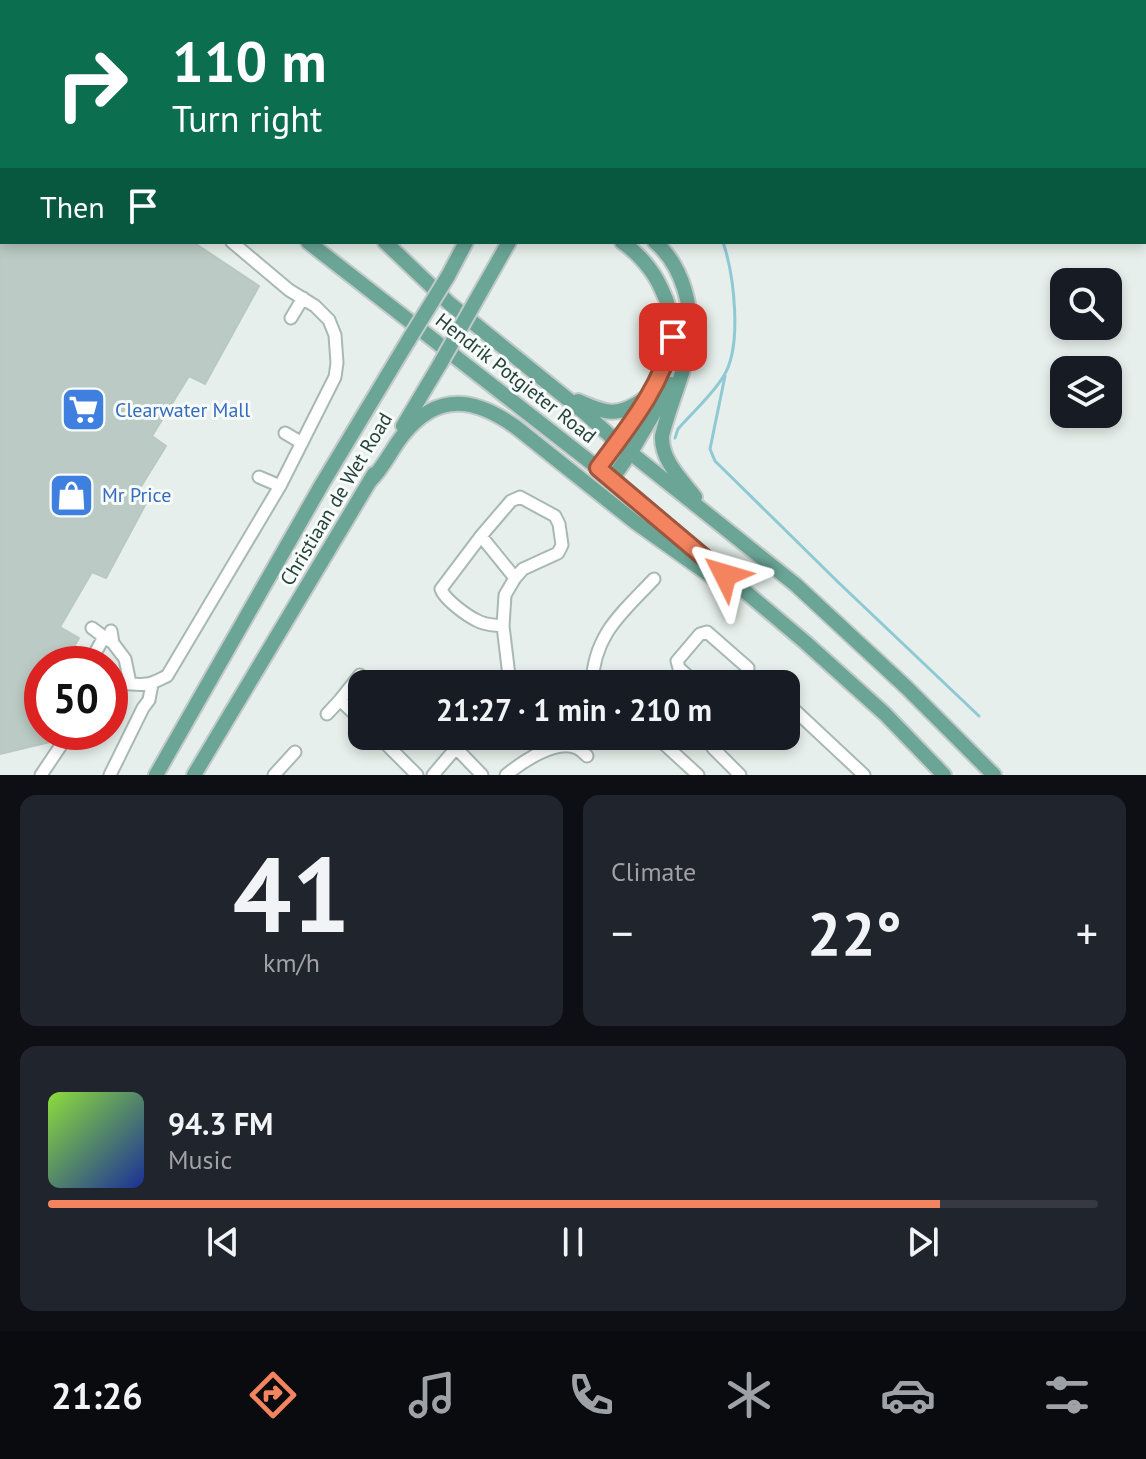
<!DOCTYPE html>
<meta charset="utf-8">
<style>
:root{--surface:#171b24;--page:#20242c;--text:#f1f3f6;--muted:#9ea1a6;--line:#363941;--accent:#f4845f}
body{margin:0;font-family:"PT Sans",sans-serif;background:var(--page);color:var(--text);height:100vh;display:flex;flex-direction:column;font-size:30px;white-space:nowrap}
*{box-sizing:border-box;margin:0}
p{font-size:26px;color:var(--muted)}
.icon{flex:none;width:44px;height:44px;fill:none;stroke:currentColor;stroke-width:2;stroke-linecap:round;stroke-linejoin:round}
.map{position:relative;height:775px;overflow:hidden}
.drawer{display:flex;flex-direction:column;gap:20px;padding:20px;background:#0d0f14;flex:1}
.drawer>*{flex:none}
.top-card{position:absolute;left:0px;top:0px;width:1146px;height:244px;box-shadow:0 4px 12px #0003;background:#0b6e4f;color:#fff;overflow:hidden}
.controls{position:absolute;left:1050px;top:268px;display:grid;gap:16px}
.controls a{display:grid;place-items:center;width:72px;height:72px;border-radius:16px;background:var(--surface);box-shadow:0 4px 12px #0003;font-size:40px}
.speed{position:absolute;left:24px;top:646px;display:flex;gap:16px;font-size:40px;font-weight:700;text-align:center}
.speed>*{display:grid;place-content:center;width:104px;height:104px;border-radius:50%;background:var(--surface);box-shadow:0 4px 12px #0003;line-height:1}
.speed .limit{border:12px solid #d22;background:#fff;color:#111}
.pin{position:absolute;display:grid;place-items:center;width:68px;height:68px;color:#fff;margin:-34px;border-radius:16px;box-shadow:0 4px 12px #0006}
.me{position:absolute;width:88px;margin:-44px;rotate:310deg;stroke-linejoin:round;filter:drop-shadow(0 0 6px #0008)}
.turn{display:flex;align-items:center;gap:28px;height:168px;padding:0 40px;font-size:36px}
.turn .icon{width:104px;height:104px;stroke-width:2.5}
.turn b{display:block;font-size:56px;line-height:68px}
.then{display:flex;align-items:center;height:76px;padding:0 40px;background:#0003;gap:16px;font-size:30px}
.big{font-size:60px;font-weight:600;line-height:1.1}
.drawer .tile{flex:1;display:flex;flex-direction:column;justify-content:center;gap:12px;min-width:0;padding:0 28px;border-radius:16px;background:var(--page)}
.drawer .dial{align-items:center;gap:0}
.dial b{font-size:104px;line-height:1}
.song{display:flex;align-items:center;gap:24px}
.cover{width:96px;height:96px;border-radius:12px;background:linear-gradient(135deg,hsl(90 70% 55%),hsl(230 70% 35%))}
.played{height:8px;border-radius:4px;background:linear-gradient(90deg,var(--accent) 85%,var(--line) 85%)}
.keys{display:flex;justify-content:space-around;direction:ltr}
.heat{display:flex;justify-content:space-between;align-items:center;font-size:44px;direction:ltr}
.drawer .tiles{flex:1;display:grid;gap:20px;grid-template-columns:1fr 1fr}
.tile:last-child{grid-column:span 2}
.trip{position:absolute;left:348px;top:670px;width:452px;height:80px;border-radius:16px;background:var(--surface);box-shadow:0 4px 12px #0003;font-weight:600;line-height:80px;text-align:center}
.tabs{display:flex;height:128px;justify-content:space-around;align-items:center;background:#090b0e;color:var(--muted)}
.tabs .icon{width:56px;height:56px}
.tabs .active{color:var(--accent)}
.tabs b{font-size:36px;color:var(--text)}
.map>svg:first-child{display:block}
.built{fill:#d4dfda}
.lines{fill:none;stroke-linecap:round;stroke-linejoin:round}
.stream{stroke:#8ec9d4;stroke-width:3}
.building{fill:#bbcac4;stroke:#b8c9c2;stroke-width:2}
.minor-casing{stroke:#a8b8b2;stroke-width:15}
.major-casing{stroke:#c2cac8;stroke-width:18}
.minor{stroke:#fff;stroke-width:11}
.major{stroke:#6aa596;stroke-width:14}
.major-bridge-casing{stroke:#c2cac8;stroke-width:18;stroke-linecap:butt}
.major-bridge{stroke:#6aa596;stroke-width:14}
.route-casing{stroke:#9f563e;stroke-width:20}
.route{stroke:#f4845f;stroke-width:14}
.labels{text-anchor:middle;dominant-baseline:central;stroke-width:6;stroke-linejoin:round;paint-order:stroke}
.street-label{font-size:20px;fill:#24423a;stroke:#f7fbf9}
.shop-label{font-size:20px;fill:#366cbe;stroke:#f7fbf9;text-anchor:start}
</style>
<div class="map">
<svg width="1146" height="775" viewBox="0 0 1146 775">
<rect width="100%" height="100%" fill="#e6efeb"/>
<path class="built" d="M118,0H498L496,2H121Z"/>
<g class="lines">
<path class="stream" d="M710,2V0
M725,376L710,449L715,461L839,583L979,716
M675,438L678,429C691,414 713,394 723,377C743,347 734,275 723,242"/>
</g>
<path class="building" d="M0,242H193L259,286L205,384L189,376L152,436L166,446L140,488L150,496L106,578L92,572L60,627L79,638L64,664H42V675L39,676L42,689V732H60L54,741L0,754Z"/>
<g class="lines">
<defs>
<path id="minor" d="M154,0L157,2
M296,0L297,2
M23,2L25,0
M48,2L49,0
M521,2L522,0
M0,35L2,32
M0,67L2,65
M291,318L303,298
M285,433L302,443
M259,477L280,486
M481,536L515,578
M503,626C494,625 484,625 476,620C466,615 444,599 441,589L481,536L511,501L520,497L555,516L559,524L562,545L558,553L523,569L515,578L505,595L503,626L510,684
M92,628L104,637
M111,631L113,643L125,659L130,683
M89,664L104,637L113,643
M592,684C594,634 622,613 654,579
M679,684V668
M697,684L679,668L677,661L700,634L707,632L748,668L746,675L738,684
M110,686C123,681 134,686 147,684C154,683 160,679 167,676L280,486L335,377L337,363L335,335L329,320L315,306L289,290L232,242
M340,700L360,675
M786,702L864,775
M327,714L340,700L362,721
M378,736L417,775
M653,736L663,743L698,775
M719,736L713,744V748L740,775
M456,748L482,775
M41,775L70,732
M110,775L143,708L149,700L152,684
M274,775L295,752
M433,775L456,748L470,736
M506,775C521,763 556,738 577,748C579,749 585,754 587,756"/>
<path id="major" d="M13,0L16,2
M68,0L70,2
M91,0L92,2
M580,2L581,0
M599,2L600,0
M643,2L644,0
M308,242L612,479L805,642L885,714L944,775
M385,242L450,304L586,414L617,442L796,585L906,687L994,775
M655,242C683,266 694,309 689,345C684,375 669,406 662,436C661,460 681,479 695,497
M448,276L466,242
M475,302L509,242
M578,401C606,413 617,418 644,399
M403,426L440,364
M598,468C622,436 673,376 673,335C673,320 668,302 661,288C653,270 638,253 622,242
M612,479L631,452L671,384
M370,481C384,467 391,450 403,435C438,391 476,398 517,428L635,522L732,591
M156,775L322,484L408,341
M194,775L374,474"/>
</defs>
<use href="#minor" class="minor-casing"/>
<use href="#major" class="major-casing"/>
<use href="#minor" class="minor"/>
<use href="#major" class="major"/>
<defs>
<path id="major-bridge" d="M408,341L448,276
M440,364L475,302"/>
</defs>
<use href="#major-bridge" class="major-bridge-casing"/>
<use href="#major-bridge" class="major-bridge"/>
</g>
<g class="lines">
<defs>
<path id="route" d="M673,337C661,388 628,427 598,468L725,575"/>
</defs>
<use href="#route" class="route-casing"/>
<use href="#route" class="route"/>
</g>
<defs>
<symbol id="supermarket-square" viewBox="-11 -11 22 22"><rect x="-9" y="-9" width="18" height="18" rx="4" fill="#3f7fe0" stroke="#f7fbf9"/><path d="M-6-5.5h2.5l.6 2H6L4.5 2H-2.5L-4.4-4H-6ZM-1.5 3.2a1.3 1.3 0 1 0 .1 0ZM3 3.2a1.3 1.3 0 1 0 .1 0Z" fill="#fff"/></symbol>
<symbol id="shop-square" viewBox="-11 -11 22 22"><rect x="-9" y="-9" width="18" height="18" rx="4" fill="#3f7fe0" stroke="#f7fbf9"/><path d="M-5-2.5h2.3a2.7 3.5 0 0 1 5.4 0H5L5.5 6h-11ZM-1.5-2.5h3a1.5 2.3 0 0 0-3 0Z" fill="#fff"/></symbol>
</defs>
<g fill-rule="evenodd">
<use href="#supermarket-square" x="58" y="384" width="51" height="51"/>
<use href="#shop-square" x="46" y="470" width="51" height="51"/>
</g>
<g class="labels">
<g class="street-label">
<text transform="translate(516 378) rotate(38)">Hendrik Potgieter Road</text>
<text transform="translate(336 499) rotate(-59)">Christiaan de Wet Road</text>
</g>
<g class="shop-label">
<text x="115" y="410">Clearwater Mall</text>
<text x="102" y="495">Mr Price</text>
</g>
</g>
</svg>
<div class="controls">
<a><svg class="icon" aria-label="search" viewBox="0 0 24 24"><circle cx="10" cy="10" r="6"/><path d="M15 15l6 6"/></svg></a>
<a><svg class="icon" aria-label="layers" viewBox="0 0 24 24"><path d="M12 4l9 5-9 5-9-5zM3 14l9 5 9-5"/></svg></a>
</div>
<div class="speed"><div class="limit">50</div></div>
<div class="pin" style="left:673px;top:337px;background:#d93025"><svg class="icon" aria-label="arrive" viewBox="0 0 24 24"><path d="M6 21V4h12l-3 4 3 4H6"/></svg></div>
<svg class="me" style="left:725px;top:575px" viewBox="-20 -20 40 40"><path d="M0-17L14 15 0 8-14 15z" fill="#f4845f" stroke="#fff" stroke-width="4"/></svg>
<div class="trip">21:27 · 1 min · 210 m</div>
<div class="top-card">
<div class="turn"><svg class="icon" aria-label="right" viewBox="0 0 24 24"><path d="M7 20v-9h11M14 6l5 5-5 5"/></svg><div><b>110 m</b>Turn right</div></div>
<div class="then">Then<svg class="icon" aria-label="arrive" viewBox="0 0 24 24"><path d="M6 21V4h12l-3 4 3 4H6"/></svg></div>
</div>
</div>
<section class="drawer">
<div class="tiles">
<div class="tile dial"><b>41</b><p>km/h</p></div>
<div class="tile"><p>Climate</p>
<div class="heat"><a>−</a><b class="big">22°</b><a>+</a></div>
</div>
<div class="tile">
<div class="song"><i class="cover"></i><div><b>94.3 FM</b><p>Music</p></div></div>
<div class="played"></div>
<div class="keys"><svg class="icon" aria-label="previous" viewBox="0 0 24 24"><path d="M18 5L8 12l10 7zM5 5v14"/></svg><svg class="icon" aria-label="pause" viewBox="0 0 24 24"><path d="M8 5v14M16 5v14"/></svg><svg class="icon" aria-label="next" viewBox="0 0 24 24"><path d="M6 5l10 7-10 7zM19 5v14"/></svg></div>
</div>
</div>
</section>
<nav class="tabs">
<b>21:26</b>
<svg class="icon active" aria-label="directions" viewBox="0 0 24 24"><path d="M12 3l9 9-9 9-9-9zM9 14v-3h6M13 9l2 2-2 2"/></svg>
<svg class="icon" aria-label="music" viewBox="0 0 24 24"><path d="M9 18V5l10-2v13"/><circle cx="6" cy="18" r="3"/><circle cx="16" cy="16" r="3"/></svg>
<svg class="icon" aria-label="phone" viewBox="0 0 24 24"><path d="M5 4h4l2 5-3 2q2 4 5 5l2-3 5 2v4C11 20 4 13 5 4z"/></svg>
<svg class="icon" aria-label="climate" viewBox="0 0 24 24"><path d="M12 3v18M4 7l16 10M4 17L20 7"/></svg>
<svg class="icon" aria-label="car" viewBox="0 0 24 24"><path d="M5 17H2v-5l4-1 3-4h7l3 4 3 1v5h-3M9 17h6M6 11h13"/><circle cx="7" cy="17" r="2"/><circle cx="17" cy="17" r="2"/></svg>
<svg class="icon" aria-label="filters" viewBox="0 0 24 24"><path d="M4 7h16M4 17h16"/><circle cx="9" cy="7" r="2"/><circle cx="15" cy="17" r="2"/></svg>
</nav>
